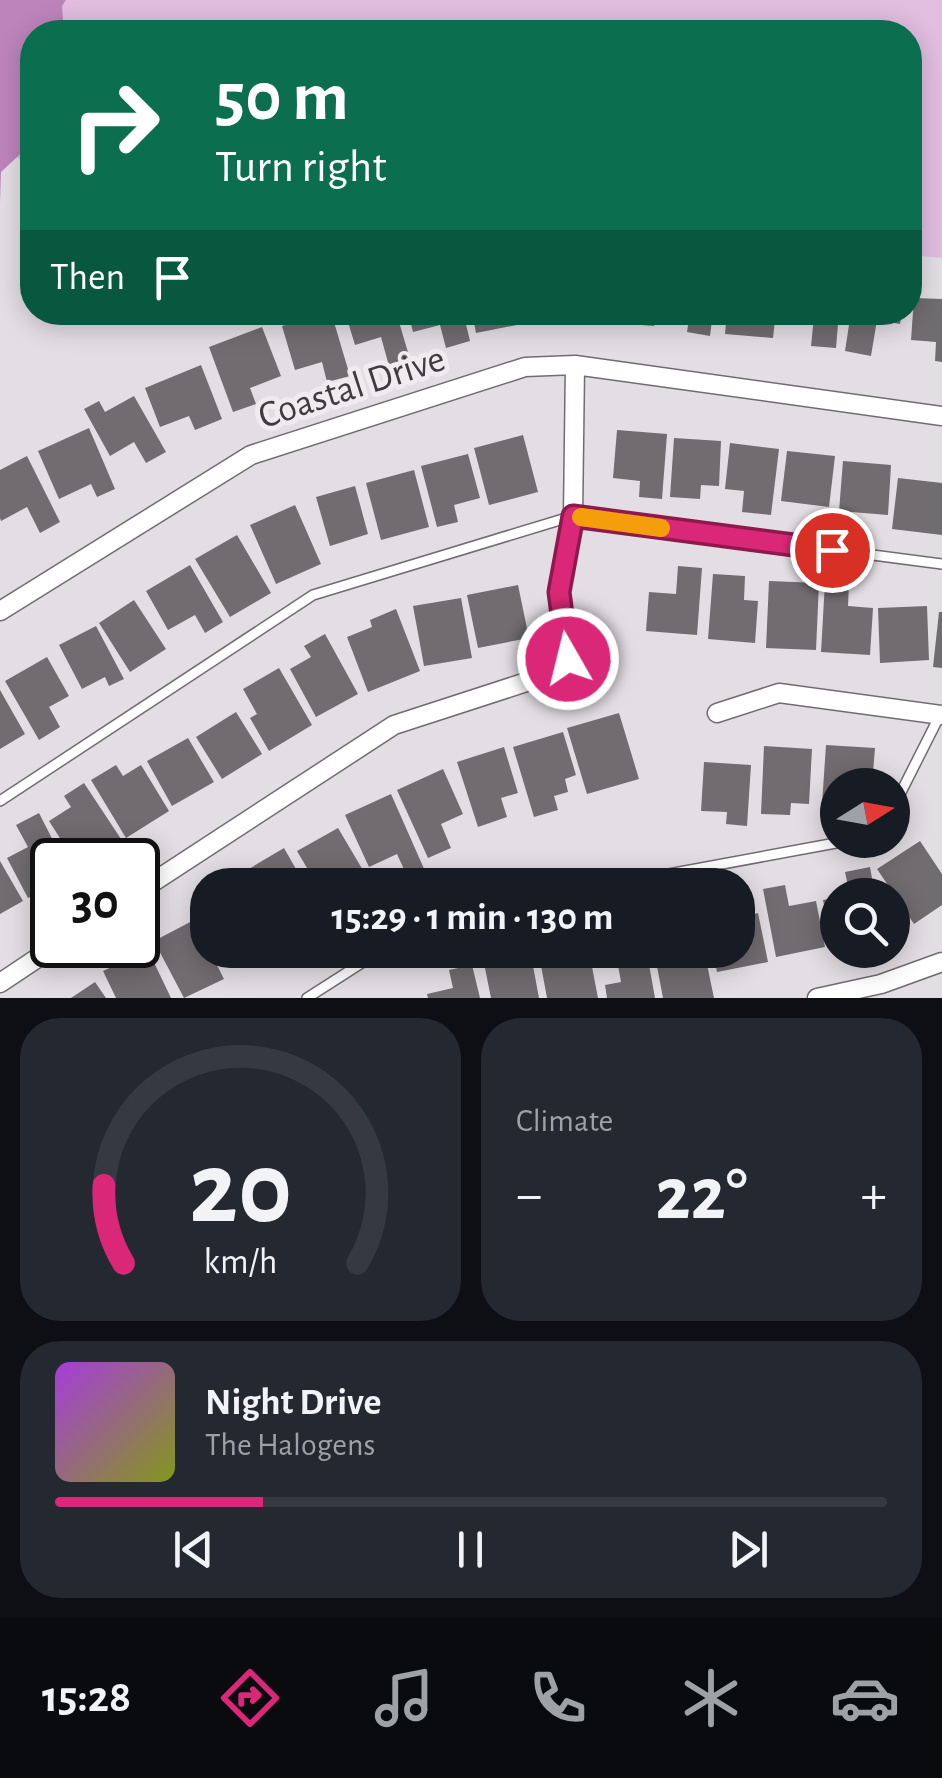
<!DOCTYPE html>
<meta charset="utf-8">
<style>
:root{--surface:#171b24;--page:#242831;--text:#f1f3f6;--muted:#9ea1a6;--line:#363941;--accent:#db2777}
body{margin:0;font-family:"Alegreya Sans",sans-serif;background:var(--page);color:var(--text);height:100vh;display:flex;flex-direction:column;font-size:38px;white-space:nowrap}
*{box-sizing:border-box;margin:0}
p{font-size:32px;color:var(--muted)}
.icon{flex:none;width:55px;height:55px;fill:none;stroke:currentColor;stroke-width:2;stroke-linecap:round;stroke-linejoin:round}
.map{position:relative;height:998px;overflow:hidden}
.panel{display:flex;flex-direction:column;gap:20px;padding:20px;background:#0d0f14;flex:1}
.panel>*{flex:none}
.banner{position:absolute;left:20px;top:20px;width:902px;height:305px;border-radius:40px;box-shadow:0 5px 25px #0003;background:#0b6e4f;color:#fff;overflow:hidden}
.needle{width:65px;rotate:79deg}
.buttons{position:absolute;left:820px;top:768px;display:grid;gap:20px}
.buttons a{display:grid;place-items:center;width:90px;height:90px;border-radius:50%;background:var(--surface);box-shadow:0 5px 25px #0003;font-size:50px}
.speed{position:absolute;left:30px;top:838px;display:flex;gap:20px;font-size:50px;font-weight:700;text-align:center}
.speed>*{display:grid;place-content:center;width:130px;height:130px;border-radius:50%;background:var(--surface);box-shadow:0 5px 25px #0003;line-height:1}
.speed .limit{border:5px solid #111;border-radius:15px;background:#fff;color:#111}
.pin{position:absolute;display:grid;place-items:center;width:85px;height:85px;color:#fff;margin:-42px;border:5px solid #fff;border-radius:50%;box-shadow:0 2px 10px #0007}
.me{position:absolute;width:110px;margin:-55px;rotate:352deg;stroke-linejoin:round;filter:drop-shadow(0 0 8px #0008)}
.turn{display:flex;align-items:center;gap:35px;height:210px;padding:0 30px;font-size:45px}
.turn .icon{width:130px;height:130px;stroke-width:2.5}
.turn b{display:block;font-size:70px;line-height:85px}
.then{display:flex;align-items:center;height:95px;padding:0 30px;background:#0003;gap:20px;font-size:38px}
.big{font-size:75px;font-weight:700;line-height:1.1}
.panel .tile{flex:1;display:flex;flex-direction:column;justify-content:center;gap:15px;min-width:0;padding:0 35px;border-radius:40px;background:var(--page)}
.panel .dial{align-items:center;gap:0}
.dial svg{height:260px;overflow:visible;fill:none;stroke:var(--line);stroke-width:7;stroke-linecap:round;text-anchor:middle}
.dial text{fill:var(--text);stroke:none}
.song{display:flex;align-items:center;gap:30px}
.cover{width:120px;height:120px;border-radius:15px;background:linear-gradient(135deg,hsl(280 70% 55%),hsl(70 70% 35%))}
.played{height:10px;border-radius:5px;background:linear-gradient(90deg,var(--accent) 25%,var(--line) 25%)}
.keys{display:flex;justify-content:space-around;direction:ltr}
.heat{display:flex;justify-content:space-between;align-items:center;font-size:55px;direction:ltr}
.panel .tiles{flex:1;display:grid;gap:20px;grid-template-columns:1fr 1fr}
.tile:last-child{grid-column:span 2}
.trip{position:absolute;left:190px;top:868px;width:565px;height:100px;border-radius:40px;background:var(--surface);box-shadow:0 5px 25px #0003;font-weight:700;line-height:100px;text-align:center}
.tabs{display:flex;height:160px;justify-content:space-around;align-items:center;background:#090b0e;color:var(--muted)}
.tabs .icon{width:70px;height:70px}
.tabs .active{color:var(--accent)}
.tabs b{font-size:45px;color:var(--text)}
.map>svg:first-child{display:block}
.green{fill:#e1bde0}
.water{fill:#bd84bc}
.building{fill:#706c70}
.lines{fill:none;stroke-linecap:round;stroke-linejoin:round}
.lane-casing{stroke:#716c71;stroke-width:12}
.street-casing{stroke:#716c71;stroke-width:21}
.lane{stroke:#fff;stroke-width:9}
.street{stroke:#fff;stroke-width:18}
.route-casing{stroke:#8e194d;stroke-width:25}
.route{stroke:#db2777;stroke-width:18}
.slow{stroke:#f59e0b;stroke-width:18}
.labels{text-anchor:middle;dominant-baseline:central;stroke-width:10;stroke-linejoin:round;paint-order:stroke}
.street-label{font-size:38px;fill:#3e3c3e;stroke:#f1ebf0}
</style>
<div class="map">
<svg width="942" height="998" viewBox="0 0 942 998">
<rect width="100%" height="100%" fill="#e3dee3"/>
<path class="green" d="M0,0H942V258L910,255V32H32V165L0,149Z"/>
<path class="water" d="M0,0H66L62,6L64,32H32V143L1,172L0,203Z"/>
<path class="building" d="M914,298L942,299V362L935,361L936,342L911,340Z
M331,312L350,376L327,382L322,362L295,370L282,326Z
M345,312H396L410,359L389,366L381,337L355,345Z
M408,312H463L470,341L446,348L440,325L413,332Z
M472,312H525L527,323L476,333Z
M630,312H656L654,326L629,324Z
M690,312H713L710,336L687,332Z
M727,312H776L773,338L725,334Z
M797,312H839L836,348L811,346L814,317L797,315Z
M851,312H902L900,324L877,320L871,356L845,351Z
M262,327L281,376L250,388L256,404L233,412L209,347Z
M201,365L222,419L195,430L189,416L160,427L145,388Z
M134,396L166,452L146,463L134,442L110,456L84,409L99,401L105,412Z
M89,428L115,489L97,497L91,484L59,499L38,451Z
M617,430L667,434L662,499L639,497L640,481L613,478Z
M523,435L538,492L489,505L474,448Z
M674,438L721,441L719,486L701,485L700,499L670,497Z
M730,443L779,449L771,515L742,512L744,491L725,489Z
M787,451L835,456L829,507L781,501Z
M468,454L480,498L454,505L458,522L437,527L421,466Z
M27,456L60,522L40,533L27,507L1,521L0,518V470Z
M843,461L891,465L888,515L839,511Z
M414,470L429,527L381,540L366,483Z
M898,478L942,483V535L892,529Z
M355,486L368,534L330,546L316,497Z
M295,505L321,564L276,584L250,525Z
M237,535L271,593L230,617L195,559Z
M190,565L223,622L205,633L195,615L168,630L146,591Z
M678,566L702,568L697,635L646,631L649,592L676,594Z
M713,574L745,576L744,600L758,601L755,643L708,639Z
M769,581L819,583L816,650L766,648Z
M825,582L849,584L848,606L873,608L870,655L821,652Z
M518,585L529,638L478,648L467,595Z
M461,598L472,658L424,666L413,606Z
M134,600L166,649L130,672L99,623Z
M927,606L929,660L880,663L878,608Z
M396,609L420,671L368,692L347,637L372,627L370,620Z
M939,612H942V668L933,667Z
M96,626L124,679L109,686L105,677L82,689L59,645Z
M325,634L358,694L316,717L290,669L311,657L304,646Z
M47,657L69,696L49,707L60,727L39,740L5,681Z
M279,668L312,725L269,751L250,718L257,714L243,689Z
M0,690L25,734L0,749Z
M236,712L262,754L222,779L196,737Z
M619,713L639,779L587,794L567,728Z
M563,732L576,775L565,779L568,792L554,796L558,810L534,817L513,747Z
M188,738L214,782L172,806L147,761Z
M826,745L875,748L872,785H838V805L822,804Z
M764,746L812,749L809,804L791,803L790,815L761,814Z
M504,747L518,793L501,798L507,817L478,827L457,762Z
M704,762L751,765L747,826L726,824L727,812L701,811Z
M116,765L123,776L141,765L169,811L126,838L91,780Z
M443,769L463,814L441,824L451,848L428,858L397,790Z
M84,783L123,842L94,860H74L49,821L71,807L64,796Z
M391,794L429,880L418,885H411L397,854L369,867L345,815Z
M39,813L63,860H52V885L28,898L7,858L28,847L16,825Z
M338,828L367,877L353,885H317L297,851Z
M920,841L942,874V905L914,924L877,869Z
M284,848L305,885H249L242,873Z
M0,861L23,901L0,914Z
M870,867L875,895H850L845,872Z
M785,885L789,906L816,901L825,947L776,957L763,889Z
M838,897V944L832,945L823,900Z
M758,913L768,962L717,972L713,950H738V918Z
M194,920L224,979L184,998L154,941Z
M148,950L171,998H116L103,971Z
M522,950H530L539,998H491L483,958Z
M685,950H704L714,998H663L655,956Z
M589,951L598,998H547L540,960Z
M648,959L655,998H607L605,985L621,982L618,965Z
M472,965L480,998H428L427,994L453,988L449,970Z
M95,982L106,998H71Z"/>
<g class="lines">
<defs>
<path id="lane" d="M0,801L313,595L573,516L942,564
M892,810L940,715
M609,885L852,840
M307,998L382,950"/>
<path id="street" d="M0,611L251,455L525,367L575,365L942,416
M717,713L779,693L942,715
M138,892L394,725L545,676L568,659L559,592L573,516L575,365
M0,983L57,945
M817,998L881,984L942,962"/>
</defs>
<use href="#lane" class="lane-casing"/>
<use href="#street" class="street-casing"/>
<use href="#lane" class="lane"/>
<use href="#street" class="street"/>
</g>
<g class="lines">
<defs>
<path id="route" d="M568,659L559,592L573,516L832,550"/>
</defs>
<use href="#route" class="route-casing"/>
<use href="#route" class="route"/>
<path class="slow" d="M581,517L661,528"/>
</g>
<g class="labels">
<g class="street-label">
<text transform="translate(352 388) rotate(-18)">Coastal Drive</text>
</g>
</g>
</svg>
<div class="buttons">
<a><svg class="needle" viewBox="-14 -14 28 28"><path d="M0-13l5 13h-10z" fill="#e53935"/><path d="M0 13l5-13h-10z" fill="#9ea1a6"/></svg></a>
<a><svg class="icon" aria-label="search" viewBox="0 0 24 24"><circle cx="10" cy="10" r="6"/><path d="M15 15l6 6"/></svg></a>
</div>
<div class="speed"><div class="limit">30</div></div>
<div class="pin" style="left:832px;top:550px;background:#d93025"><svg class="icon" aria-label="arrive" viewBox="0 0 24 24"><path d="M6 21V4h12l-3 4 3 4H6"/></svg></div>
<svg class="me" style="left:568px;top:659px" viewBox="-20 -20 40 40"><circle r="17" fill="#db2777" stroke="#fff" stroke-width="3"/><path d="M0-11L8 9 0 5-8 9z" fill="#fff"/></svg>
<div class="trip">15:29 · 1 min · 130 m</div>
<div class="banner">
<div class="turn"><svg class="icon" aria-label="right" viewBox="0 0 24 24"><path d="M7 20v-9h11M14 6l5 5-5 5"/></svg><div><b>50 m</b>Turn right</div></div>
<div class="then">Then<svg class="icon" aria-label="arrive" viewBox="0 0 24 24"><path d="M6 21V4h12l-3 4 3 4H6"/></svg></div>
</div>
</div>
<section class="panel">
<div class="tiles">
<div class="tile dial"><svg viewBox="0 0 100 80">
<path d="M14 69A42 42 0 1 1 86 69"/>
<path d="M14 69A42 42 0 0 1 8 45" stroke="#db2777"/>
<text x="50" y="56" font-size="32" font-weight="700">20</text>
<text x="50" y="72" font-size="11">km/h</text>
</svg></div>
<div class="tile"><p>Climate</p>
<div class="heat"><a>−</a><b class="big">22°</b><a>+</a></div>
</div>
<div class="tile">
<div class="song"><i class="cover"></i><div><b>Night Drive</b><p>The Halogens</p></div></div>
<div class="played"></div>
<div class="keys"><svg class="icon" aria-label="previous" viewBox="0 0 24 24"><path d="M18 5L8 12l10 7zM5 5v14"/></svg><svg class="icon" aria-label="pause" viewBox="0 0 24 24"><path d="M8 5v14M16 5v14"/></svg><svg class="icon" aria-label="next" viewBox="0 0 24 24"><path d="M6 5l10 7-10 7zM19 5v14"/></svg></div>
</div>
</div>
</section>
<nav class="tabs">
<b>15:28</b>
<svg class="icon active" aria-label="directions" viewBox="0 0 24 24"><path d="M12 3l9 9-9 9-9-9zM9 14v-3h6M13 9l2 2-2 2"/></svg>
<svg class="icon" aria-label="music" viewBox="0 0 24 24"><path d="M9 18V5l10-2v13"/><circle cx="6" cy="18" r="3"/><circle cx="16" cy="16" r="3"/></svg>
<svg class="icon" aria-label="phone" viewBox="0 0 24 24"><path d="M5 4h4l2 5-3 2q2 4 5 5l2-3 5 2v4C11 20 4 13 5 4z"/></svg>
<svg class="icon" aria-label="climate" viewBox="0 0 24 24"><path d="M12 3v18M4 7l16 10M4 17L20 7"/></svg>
<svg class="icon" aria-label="car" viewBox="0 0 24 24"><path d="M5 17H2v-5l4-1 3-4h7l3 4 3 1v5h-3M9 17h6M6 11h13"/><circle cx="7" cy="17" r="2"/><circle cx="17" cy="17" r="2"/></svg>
</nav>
